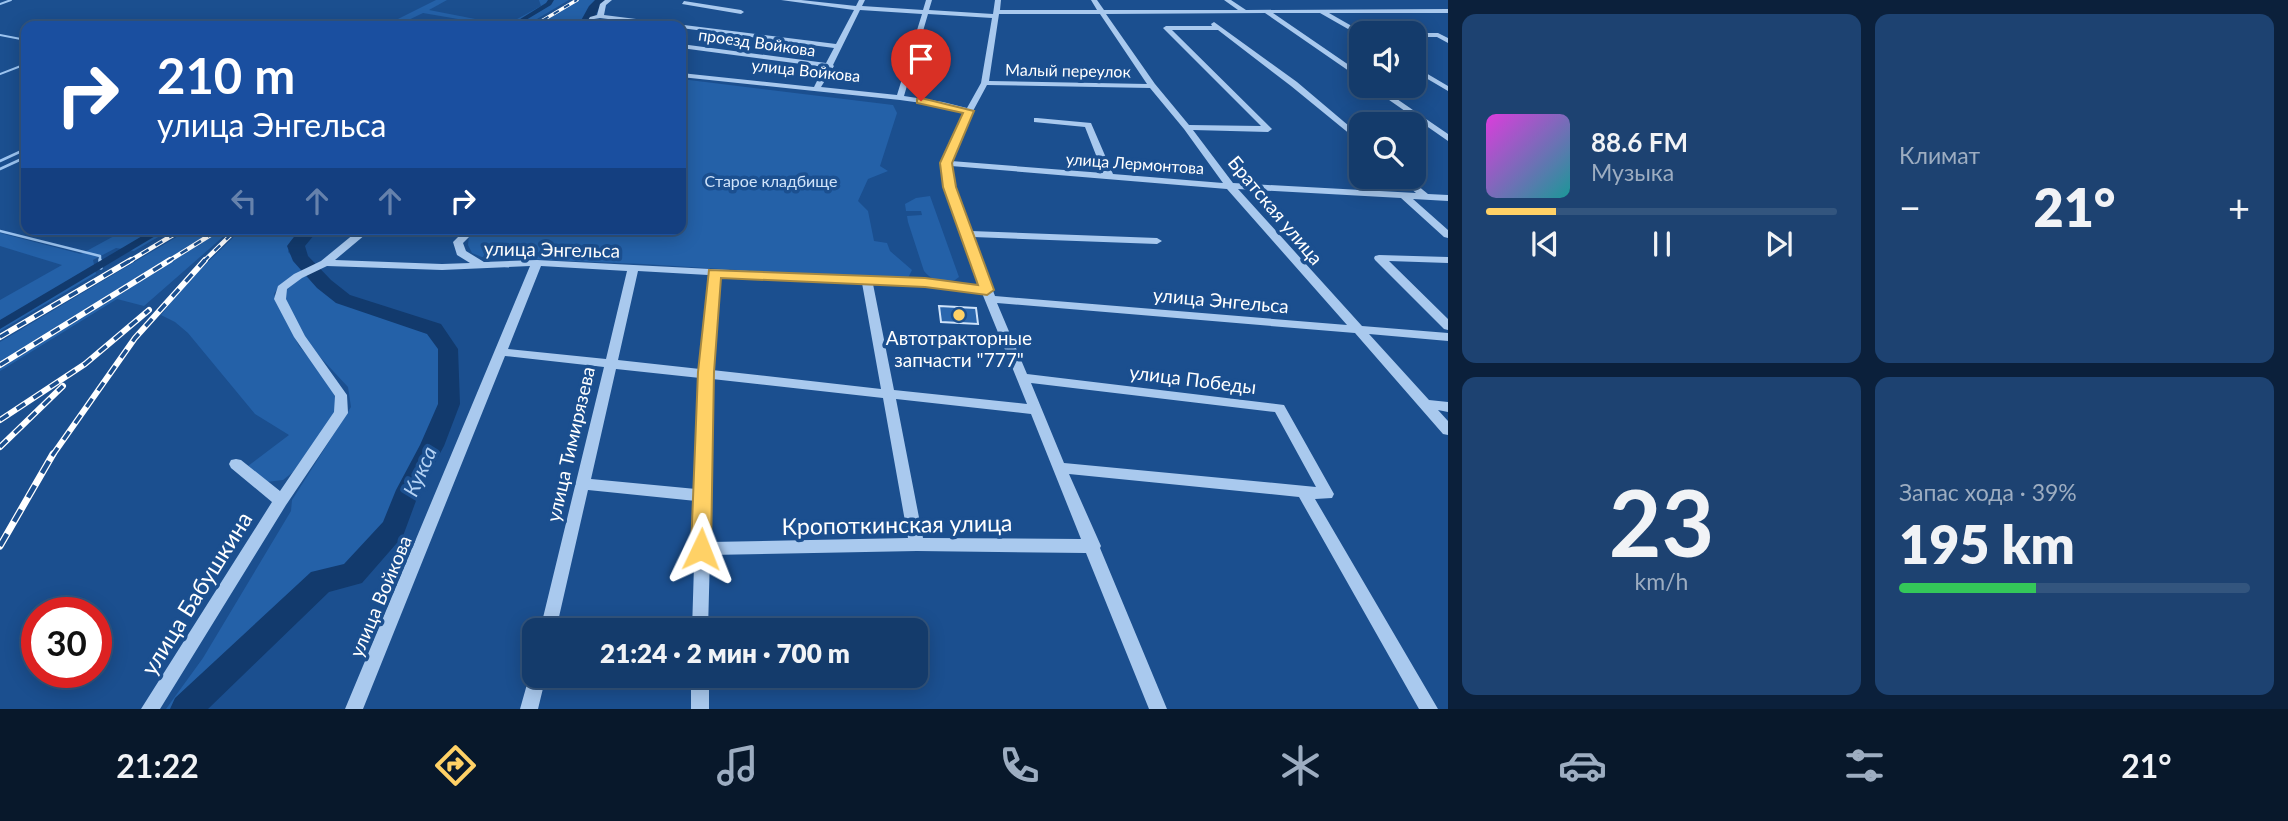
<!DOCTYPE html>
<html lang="ru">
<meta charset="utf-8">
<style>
:root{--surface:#143b6b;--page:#1d4271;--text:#f1f3f6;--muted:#9dadc1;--line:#33557e;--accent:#ffd166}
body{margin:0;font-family:Lato,sans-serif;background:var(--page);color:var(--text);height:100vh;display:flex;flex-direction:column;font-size:26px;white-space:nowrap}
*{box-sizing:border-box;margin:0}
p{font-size:23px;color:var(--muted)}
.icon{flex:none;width:38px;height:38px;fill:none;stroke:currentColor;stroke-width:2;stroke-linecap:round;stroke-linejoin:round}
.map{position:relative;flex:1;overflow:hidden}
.side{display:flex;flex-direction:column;gap:14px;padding:14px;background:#0b203b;width:840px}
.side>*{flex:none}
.top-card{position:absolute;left:21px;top:21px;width:665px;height:214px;border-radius:14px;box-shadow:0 4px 18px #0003,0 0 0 2px var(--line);background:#1a4fa0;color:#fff;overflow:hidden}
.tools{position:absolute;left:1349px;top:21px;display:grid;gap:14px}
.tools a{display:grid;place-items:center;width:77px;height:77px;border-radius:14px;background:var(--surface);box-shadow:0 4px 18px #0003,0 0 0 2px var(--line);font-size:35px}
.speed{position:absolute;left:21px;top:597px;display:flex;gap:14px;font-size:35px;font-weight:700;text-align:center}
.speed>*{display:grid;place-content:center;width:91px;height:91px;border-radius:50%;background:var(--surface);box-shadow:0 4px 18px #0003,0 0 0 2px var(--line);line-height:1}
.speed .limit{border:10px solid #d22;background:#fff;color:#111}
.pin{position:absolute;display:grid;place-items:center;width:60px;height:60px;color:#fff;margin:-72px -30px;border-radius:50% 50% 50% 0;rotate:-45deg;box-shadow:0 0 7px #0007}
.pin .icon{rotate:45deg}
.me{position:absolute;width:77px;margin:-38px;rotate:2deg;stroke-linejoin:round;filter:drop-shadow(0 0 5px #0008)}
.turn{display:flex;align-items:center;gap:24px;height:147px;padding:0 21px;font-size:32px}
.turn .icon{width:91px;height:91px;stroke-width:2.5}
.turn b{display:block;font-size:49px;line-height:60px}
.lanes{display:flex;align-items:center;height:66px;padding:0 21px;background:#0003;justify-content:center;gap:35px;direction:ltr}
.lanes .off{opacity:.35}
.big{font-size:52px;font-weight:800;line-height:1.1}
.side .card{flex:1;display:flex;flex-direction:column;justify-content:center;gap:10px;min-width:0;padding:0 24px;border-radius:14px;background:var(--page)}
.side .dial{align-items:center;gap:0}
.dial b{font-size:91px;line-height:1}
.song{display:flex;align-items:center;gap:21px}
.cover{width:84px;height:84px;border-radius:10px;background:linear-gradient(135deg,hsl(300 70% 55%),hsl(180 70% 35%))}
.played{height:7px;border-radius:4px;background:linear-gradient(90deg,var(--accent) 20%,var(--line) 20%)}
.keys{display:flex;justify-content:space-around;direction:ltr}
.heat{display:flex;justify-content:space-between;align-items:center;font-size:38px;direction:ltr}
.charge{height:10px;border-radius:5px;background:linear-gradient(90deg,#34c759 39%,var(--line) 0)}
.side .tiles{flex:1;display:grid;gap:14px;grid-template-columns:repeat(2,1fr)}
.trip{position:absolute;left:522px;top:618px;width:406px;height:70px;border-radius:14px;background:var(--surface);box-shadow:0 4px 18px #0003,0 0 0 2px var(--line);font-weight:800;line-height:70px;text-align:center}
.tabs{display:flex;height:112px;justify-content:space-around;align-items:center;background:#08182b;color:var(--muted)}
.tabs .icon{width:49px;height:49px}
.tabs .selected{color:var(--accent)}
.tabs b{font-size:32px;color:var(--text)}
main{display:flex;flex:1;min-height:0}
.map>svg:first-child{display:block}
.green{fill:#2461a8}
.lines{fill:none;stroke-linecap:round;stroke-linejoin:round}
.stream-far2{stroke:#9cc4f0;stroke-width:2}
.stream-far1{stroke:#9cc4f0;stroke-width:2.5}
.stream{stroke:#9cc4f0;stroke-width:3.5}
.canal{fill:#123a6d;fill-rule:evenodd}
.river{fill:#123a6d;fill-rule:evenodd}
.building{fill:#2a66ad;stroke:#cfe3fa;stroke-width:2}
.minor{fill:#a9c9ee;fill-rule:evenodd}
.rail-far3-casing{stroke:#fff;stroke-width:3.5}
.rail-far2-casing{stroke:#fff;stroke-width:4.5}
.rail-far1-casing{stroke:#fff;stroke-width:6}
.rail-casing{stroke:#fff;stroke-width:7}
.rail-far3{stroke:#1b4f8f;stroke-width:2;stroke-dasharray:6;stroke-linecap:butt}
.rail-far2{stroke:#1b4f8f;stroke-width:2.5;stroke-dasharray:8;stroke-linecap:butt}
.rail-far1{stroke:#1b4f8f;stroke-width:3.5;stroke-dasharray:10;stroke-linecap:butt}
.rail{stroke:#1b4f8f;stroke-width:4.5;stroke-dasharray:14;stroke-linecap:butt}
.route{fill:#ffd166;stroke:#a68842;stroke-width:2}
.poi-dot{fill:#ffd166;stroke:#1b4f8f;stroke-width:2.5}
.labels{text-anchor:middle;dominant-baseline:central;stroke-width:7;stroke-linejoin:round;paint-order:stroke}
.far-street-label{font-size:16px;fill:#fff;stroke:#1b4f8f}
.far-park-label{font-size:16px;fill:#cfe3fa;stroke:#1b4f8f}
.street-label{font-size:19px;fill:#fff;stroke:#1b4f8f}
.poi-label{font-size:19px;fill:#fff;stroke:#1b4f8f}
.water-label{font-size:21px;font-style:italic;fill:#b5d3f5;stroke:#1b4f8f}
.near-street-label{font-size:23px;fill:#fff;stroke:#1b4f8f}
</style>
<main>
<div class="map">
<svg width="1448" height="709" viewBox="0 0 1448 709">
<rect width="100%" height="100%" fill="#1b4f8f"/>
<path class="green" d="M436,0H447L429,10L506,25L541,6L539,0H569L525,26H484L487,24L423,13L396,26H384Z
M579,0H599L592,5L591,12L581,23L582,26H535Z
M681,79L893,105L897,113L880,166L888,171L868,179L858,201L868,211L874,241L887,243L890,251L912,270L908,278L896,280L643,264L482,257L472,253L468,245L469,236L476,229H681Z
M930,196L959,277L955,280C943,283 932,281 924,271L908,222L907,216L922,215L921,211H906L905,204L916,198Z
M127,229H172L134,251L116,248L93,260L96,274L0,331V300L62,265L0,246V233L81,254Z
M190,229H232L144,306L117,299L0,371V342Z
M242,229H303L290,242L288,252L305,269L280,285L274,294L299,346L320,370L336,398L335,413L293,472L283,480L266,482L248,466L289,435L255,414L188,333L175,322L161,315L185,284Z
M312,275L331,298L377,315L406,320L428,332L441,348L444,365L442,407L384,530L352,569L324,575L188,700L182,709H166L203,658L291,511L292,500L351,407L348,387L306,342L283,297C287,283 298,277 312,275Z"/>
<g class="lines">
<path class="stream-far2" d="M0,4L11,0
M0,35L26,40
M0,74L26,64"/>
<path class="stream-far1" d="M0,161L26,149
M0,169L26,157
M0,231L100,256V262"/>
<path class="stream" d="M100,260L101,268"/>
<path class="canal" d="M548,0H554L551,5L516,26H509L546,3Z
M154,229H167L0,329V320Z"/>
<path class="river" d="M595,0H607L599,8L590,26H578L589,6Z
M300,229H319L305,246L308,256L331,280L350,295L441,324L458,349L460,404L444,446L420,490L403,536L362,583L329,592L208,709H170L175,698L311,572L344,564L383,522L396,490L420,445L438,404V349L427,334L336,303L317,288L293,261L287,246Z"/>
</g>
<path class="building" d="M939,306L976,308L978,324L941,322Z"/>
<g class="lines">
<path class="minor" d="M605,0H612L606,5L604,15L836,44L854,10L781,0H801L856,6L859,0H865L862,6L923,10L926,0H932L929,10L993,14L995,0H1001L1000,10H1097L1091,0H1097L1104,10H1238L1224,0H1231L1246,10L1448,9V13H1329L1364,33H1362V37L1320,13H1273L1362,74V80L1265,13L1106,14L1155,84L1189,125L1261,126L1163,28L1166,26H1212L1211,24L1214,22L1297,82L1362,137V144L1291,86L1218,30H1172L1272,129L1268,132L1193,130L1233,183L1416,193L1397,177H1407L1428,194L1448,195V201L1413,199L1448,230V238L1444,237L1401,198L1238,189L1362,326L1448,333V341L1369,334L1429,400L1448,402V412L1438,410L1448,421V435L1443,434L1355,333L997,303L1027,374L1284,405L1334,494L1332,498L1315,499L1438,709H1419L1299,497L1069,474L1101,546L1100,548L1167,709H1149L1086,553L917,551L710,555L708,630H692L696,501L588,490L556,630H540L604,367L505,356L363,709H345L530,266L442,270L327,266L302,278L287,289L286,299L305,336L347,395L348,413L286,505L160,709H141L272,502L231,468L229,464L231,460L236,459L241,460L280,491L334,412L335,396L294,337L274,299L278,286L294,274L321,261L360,229H372L335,260L442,264L470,263L457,255L453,242L466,229H477L463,243L466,251L484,262L537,260L925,280L980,286L945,187L942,163L964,112L943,106L900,100L681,77V73L814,87L824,67L681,48V44L826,63L834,48L681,28V26H664L600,18L594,19L590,26H584L590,17L597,15L600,4ZM860,10L922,14L897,95L821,87L834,66L833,65ZM928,14L992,18L981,83L967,108L943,102L904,96ZM999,14H1100L1147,84L989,81ZM987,85L1150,88L1184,129L1223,183L1113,174L1091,123L1037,118H1034V122L1085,127L1103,173L951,161L973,111ZM951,166L1227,189L1347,325L995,296L973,237L1157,244L1162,241L1157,238L971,231L955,187ZM541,266L627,271L606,359L508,349ZM638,271L708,275L700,369L618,360ZM719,276L862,283L881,389L712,370ZM873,284L925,286L982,293L1027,404L894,390ZM616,369L700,378L696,489L591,479ZM712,379L883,398L908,538L710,542ZM1031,383L1275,412L1316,487L1064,463ZM896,399L1031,414L1081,539L923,538Z
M684,1L741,10L744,12L741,14L682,4Z
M1413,33H1438L1448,38V43L1437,37H1414Z
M1414,66L1448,86V91L1414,71Z
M1369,86H1378L1448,134V141Z
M1379,255L1448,257V263L1389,261L1448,319V330L1444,329L1375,260L1374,258L1375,256Z
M534,669V676H546L538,709H520L531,670Z
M691,676H709V709H691Z"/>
<defs>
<path id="rail-far3" d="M533,26L577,0"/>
<path id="rail-far2" d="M128,262L183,229
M167,262L220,229
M203,262L237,229"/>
<path id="rail-far1" d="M0,337L131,260
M0,365L170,260
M0,420L85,364L149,310
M0,447L63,386
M52,456L135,338L205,260"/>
<path id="rail" d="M0,546L53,454"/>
</defs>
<use href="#rail-far3" class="rail-far3-casing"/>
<use href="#rail-far2" class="rail-far2-casing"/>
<use href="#rail-far1" class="rail-far1-casing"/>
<use href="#rail" class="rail-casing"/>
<use href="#rail-far3" class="rail-far3"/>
<use href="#rail-far2" class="rail-far2"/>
<use href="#rail-far1" class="rail-far1"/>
<use href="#rail" class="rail"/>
</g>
<path class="route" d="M921,98L974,111L952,163L956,187L994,290L987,295L925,287L721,278L714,372L711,549L708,555L701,558L694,555L691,549L698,372L709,270L925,278L978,285L943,187L940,163L963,113L917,103V99Z"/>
<circle class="poi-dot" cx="959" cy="315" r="7"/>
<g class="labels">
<g class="far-street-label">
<text transform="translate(757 42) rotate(8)">проезд Войкова</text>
<text transform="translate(806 70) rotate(6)">улица Войкова</text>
<text transform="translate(1068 70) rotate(1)">Малый переулок</text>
<text transform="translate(1135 163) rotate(4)">улица Лермонтова</text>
</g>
<g class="far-park-label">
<text x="771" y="180">Старое кладбище</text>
</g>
<g class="street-label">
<text transform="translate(1276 210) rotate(50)">Братская улица</text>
<text transform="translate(552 249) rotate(1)">улица Энгельса</text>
<text transform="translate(1221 300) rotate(5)">улица Энгельса</text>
<text transform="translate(1193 379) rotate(7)">улица Победы</text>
<text transform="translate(570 444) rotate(-77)">улица Тимирязева</text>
<text transform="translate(380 596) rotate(-67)">улица Войкова</text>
</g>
<g class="poi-label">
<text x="959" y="337">Автотракторные<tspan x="959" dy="22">запчасти "777"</tspan></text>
</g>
<g class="water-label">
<text transform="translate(419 471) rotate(-66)">Кукса</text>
</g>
<g class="near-street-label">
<text transform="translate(897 524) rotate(-1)">Кропоткинская улица</text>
<text transform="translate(196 593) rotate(-58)">улица Бабушкина</text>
</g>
</g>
</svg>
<div class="tools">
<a><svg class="icon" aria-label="sound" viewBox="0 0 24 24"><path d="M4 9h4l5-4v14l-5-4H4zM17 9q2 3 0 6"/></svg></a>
<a><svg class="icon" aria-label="search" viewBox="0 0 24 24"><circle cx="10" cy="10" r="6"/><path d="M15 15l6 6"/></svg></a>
</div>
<div class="speed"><div class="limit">30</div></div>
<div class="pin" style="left:921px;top:101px;background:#d93025"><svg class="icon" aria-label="arrive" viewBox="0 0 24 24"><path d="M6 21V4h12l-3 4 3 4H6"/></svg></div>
<svg class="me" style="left:701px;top:549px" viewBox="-20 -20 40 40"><path d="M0-17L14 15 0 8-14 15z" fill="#ffd166" stroke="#fff" stroke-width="4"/></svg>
<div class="trip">21:24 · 2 мин · 700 m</div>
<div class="top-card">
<div class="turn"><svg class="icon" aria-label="right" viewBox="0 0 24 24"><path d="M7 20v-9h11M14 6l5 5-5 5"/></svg><div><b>210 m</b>улица Энгельса</div></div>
<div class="lanes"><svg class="icon off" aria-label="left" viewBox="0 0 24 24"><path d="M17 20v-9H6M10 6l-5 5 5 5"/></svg><svg class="icon off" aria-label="ahead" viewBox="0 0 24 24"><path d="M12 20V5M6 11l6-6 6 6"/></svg><svg class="icon off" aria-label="ahead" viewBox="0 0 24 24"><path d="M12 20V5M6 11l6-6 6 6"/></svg><svg class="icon" aria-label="right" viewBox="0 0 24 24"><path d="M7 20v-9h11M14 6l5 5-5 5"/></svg></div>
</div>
</div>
<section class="side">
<div class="tiles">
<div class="card">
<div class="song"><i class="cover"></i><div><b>88.6 FM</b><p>Музыка</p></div></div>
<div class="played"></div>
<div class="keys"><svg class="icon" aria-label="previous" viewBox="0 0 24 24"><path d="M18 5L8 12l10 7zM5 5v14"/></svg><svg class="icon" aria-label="pause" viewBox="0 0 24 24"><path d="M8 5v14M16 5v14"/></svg><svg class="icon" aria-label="next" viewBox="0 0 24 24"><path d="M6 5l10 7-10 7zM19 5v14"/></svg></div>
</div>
<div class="card"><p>Климат</p>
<div class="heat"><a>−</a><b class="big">21°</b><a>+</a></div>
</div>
<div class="card dial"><b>23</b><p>km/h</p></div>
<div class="card"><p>Запас хода · 39%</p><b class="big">195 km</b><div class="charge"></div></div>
</div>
</section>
</main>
<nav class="tabs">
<b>21:22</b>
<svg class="icon selected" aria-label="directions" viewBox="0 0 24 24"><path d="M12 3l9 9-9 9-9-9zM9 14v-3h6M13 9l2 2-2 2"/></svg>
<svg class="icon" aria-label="music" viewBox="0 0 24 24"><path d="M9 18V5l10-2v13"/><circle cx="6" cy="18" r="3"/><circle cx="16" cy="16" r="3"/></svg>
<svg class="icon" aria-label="phone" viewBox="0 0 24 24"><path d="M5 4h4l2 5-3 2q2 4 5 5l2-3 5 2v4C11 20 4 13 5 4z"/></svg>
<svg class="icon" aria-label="climate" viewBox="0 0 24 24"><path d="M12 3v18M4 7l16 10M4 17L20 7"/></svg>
<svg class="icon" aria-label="car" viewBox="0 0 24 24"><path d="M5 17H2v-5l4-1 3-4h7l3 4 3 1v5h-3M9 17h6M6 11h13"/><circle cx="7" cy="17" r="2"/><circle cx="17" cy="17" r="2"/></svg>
<svg class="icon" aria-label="filters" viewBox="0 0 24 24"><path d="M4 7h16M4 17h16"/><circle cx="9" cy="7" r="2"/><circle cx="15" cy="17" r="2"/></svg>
<b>21°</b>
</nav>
